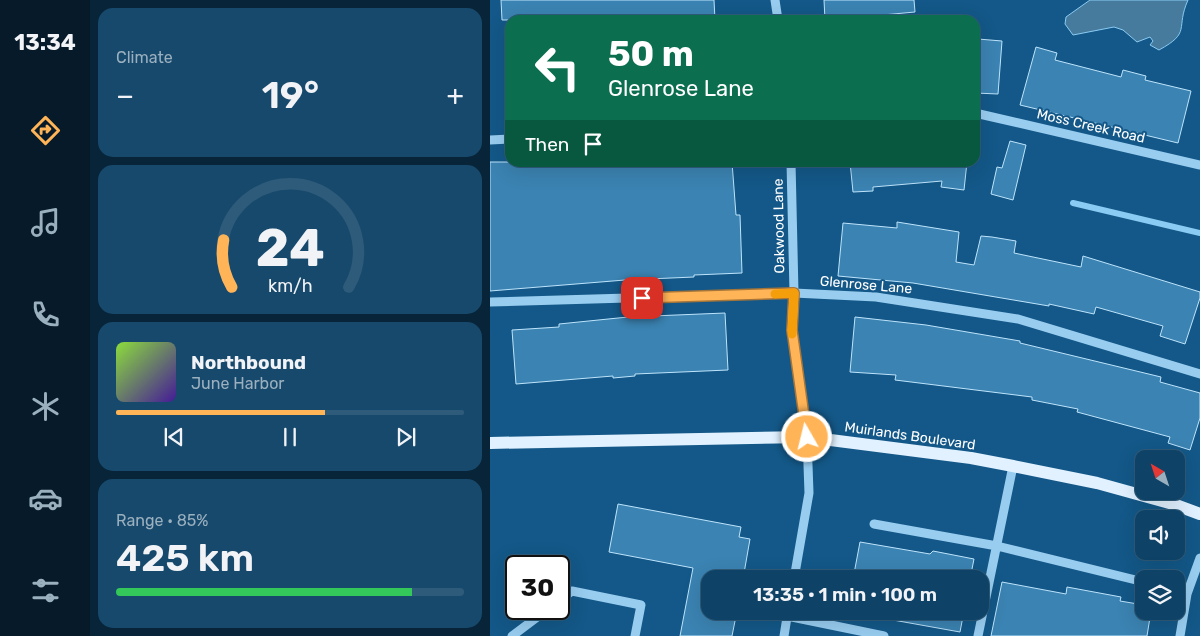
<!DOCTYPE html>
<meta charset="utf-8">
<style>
:root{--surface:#0e4266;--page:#17496c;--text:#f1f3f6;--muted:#9bb0bf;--line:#2e5b7a;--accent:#ffb457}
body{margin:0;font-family:Rubik,sans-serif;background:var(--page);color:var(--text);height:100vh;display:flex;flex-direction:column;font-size:19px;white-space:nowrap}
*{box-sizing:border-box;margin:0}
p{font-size:16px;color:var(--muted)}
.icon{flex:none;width:28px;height:28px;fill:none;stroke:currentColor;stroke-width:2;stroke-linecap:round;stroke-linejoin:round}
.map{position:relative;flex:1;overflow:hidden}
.sheet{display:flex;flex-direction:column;gap:8px;padding:8px;background:#082438;width:400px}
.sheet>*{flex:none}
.hud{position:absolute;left:15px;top:15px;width:475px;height:152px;border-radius:15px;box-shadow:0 5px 20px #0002,0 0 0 1px var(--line);background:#0b6e4f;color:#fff;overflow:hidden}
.needle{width:32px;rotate:321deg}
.fabs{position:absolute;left:645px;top:450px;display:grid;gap:10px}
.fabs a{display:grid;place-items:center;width:50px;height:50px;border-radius:10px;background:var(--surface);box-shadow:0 5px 20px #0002,0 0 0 1px var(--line);font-size:25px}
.speed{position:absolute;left:15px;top:555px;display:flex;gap:10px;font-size:25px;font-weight:700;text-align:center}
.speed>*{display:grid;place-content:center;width:65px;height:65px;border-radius:50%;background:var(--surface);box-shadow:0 5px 20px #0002,0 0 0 1px var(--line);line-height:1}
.speed .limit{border:2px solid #111;border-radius:8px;background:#fff;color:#111}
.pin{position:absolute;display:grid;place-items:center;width:42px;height:42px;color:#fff;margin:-21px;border-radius:10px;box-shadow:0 2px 8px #0006}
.me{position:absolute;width:55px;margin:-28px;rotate:352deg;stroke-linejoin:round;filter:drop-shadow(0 0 4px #0008)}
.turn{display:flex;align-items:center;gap:18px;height:105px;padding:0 20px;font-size:22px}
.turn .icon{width:65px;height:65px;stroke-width:2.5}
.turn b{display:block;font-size:35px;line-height:42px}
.then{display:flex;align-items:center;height:48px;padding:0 20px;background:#0003;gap:10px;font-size:19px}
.big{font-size:38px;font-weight:600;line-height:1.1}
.sheet .widget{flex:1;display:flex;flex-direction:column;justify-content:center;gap:8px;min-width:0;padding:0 18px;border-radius:15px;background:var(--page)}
.sheet .dial{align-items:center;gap:0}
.dial svg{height:130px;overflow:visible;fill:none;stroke:var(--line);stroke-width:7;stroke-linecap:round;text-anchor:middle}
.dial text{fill:var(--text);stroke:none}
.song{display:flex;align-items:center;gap:15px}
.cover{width:60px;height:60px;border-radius:8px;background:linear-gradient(135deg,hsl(90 70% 55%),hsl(260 70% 35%))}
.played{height:5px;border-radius:2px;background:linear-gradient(90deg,var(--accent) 60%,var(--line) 60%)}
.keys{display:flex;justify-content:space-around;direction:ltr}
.heat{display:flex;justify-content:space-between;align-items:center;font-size:28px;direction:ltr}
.charge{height:8px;border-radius:4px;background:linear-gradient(90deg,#34c759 85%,var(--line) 0)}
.trip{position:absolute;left:211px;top:570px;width:288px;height:50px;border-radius:15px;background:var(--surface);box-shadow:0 5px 20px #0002,0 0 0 1px var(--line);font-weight:600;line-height:50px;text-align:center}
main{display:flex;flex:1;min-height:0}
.menu{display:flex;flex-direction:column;width:90px;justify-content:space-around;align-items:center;background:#061a29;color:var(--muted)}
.menu .icon{width:35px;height:35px}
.menu .current{color:var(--accent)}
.menu b{font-size:22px;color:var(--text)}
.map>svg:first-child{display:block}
.water{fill:#477b9e;stroke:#8acbf3}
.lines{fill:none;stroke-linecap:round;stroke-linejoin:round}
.stream{stroke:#8acbf3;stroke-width:6}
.building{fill:#3b83b2;stroke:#bee4fc}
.minor{stroke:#98cdf0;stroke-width:9}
.major{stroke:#e1f1ff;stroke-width:12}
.route-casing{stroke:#a67539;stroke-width:12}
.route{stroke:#ffb457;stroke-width:9}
.slow{stroke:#f59e0b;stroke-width:9}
.labels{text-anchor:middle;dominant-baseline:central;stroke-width:4;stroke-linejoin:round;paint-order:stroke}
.street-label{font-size:14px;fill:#fff;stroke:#135888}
</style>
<main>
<nav class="menu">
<b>13:34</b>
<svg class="icon current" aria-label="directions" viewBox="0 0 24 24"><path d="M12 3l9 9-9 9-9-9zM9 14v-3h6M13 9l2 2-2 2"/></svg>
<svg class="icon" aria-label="music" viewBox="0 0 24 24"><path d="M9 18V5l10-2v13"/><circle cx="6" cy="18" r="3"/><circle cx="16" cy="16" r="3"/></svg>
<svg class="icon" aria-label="phone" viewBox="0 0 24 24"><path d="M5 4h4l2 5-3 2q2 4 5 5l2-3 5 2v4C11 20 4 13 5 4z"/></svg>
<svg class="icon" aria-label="climate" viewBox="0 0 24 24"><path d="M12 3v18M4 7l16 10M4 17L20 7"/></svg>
<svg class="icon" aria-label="car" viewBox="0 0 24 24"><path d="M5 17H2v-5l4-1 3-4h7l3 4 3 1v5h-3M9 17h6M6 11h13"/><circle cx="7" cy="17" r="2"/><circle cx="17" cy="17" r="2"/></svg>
<svg class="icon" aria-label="filters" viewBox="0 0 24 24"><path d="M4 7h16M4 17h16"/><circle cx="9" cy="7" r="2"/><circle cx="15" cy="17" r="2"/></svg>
</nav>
<section class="sheet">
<div class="widget"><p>Climate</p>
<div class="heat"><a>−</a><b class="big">19°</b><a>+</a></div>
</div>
<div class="widget dial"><svg viewBox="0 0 100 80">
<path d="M14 69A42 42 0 1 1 86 69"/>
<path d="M14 69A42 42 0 0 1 9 40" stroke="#ffb457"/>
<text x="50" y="56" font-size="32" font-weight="700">24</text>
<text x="50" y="72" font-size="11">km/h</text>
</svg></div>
<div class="widget">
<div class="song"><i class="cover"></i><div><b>Northbound</b><p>June Harbor</p></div></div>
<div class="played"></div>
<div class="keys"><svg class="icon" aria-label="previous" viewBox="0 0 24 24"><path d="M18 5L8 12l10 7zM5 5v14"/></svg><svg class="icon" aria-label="pause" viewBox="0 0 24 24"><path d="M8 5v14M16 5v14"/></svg><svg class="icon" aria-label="next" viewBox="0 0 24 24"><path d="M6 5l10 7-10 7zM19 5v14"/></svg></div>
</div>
<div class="widget"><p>Range · 85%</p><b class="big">425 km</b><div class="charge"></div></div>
</section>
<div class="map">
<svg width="710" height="636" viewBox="0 0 710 636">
<rect width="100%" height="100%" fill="#135888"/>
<path class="water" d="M600,0H698C685,29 702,32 669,50L660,45L663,41L660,37L647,42L633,30L624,27L583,35L575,24L576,17Z"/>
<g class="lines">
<path class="stream" d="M583,203L710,233"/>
</g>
<path class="building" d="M11,0H224L225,20H12Z
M334,0H424L425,12L360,18V20H335Z
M488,39L512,41L508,94L485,93Z
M546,47L567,53L565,60L631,77L633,70L656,76L655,80L701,91L688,143L530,105Z
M520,141L536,145L523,200L501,194L507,167L512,168Z
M0,162H242L246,215H250L252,273L204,275V277L135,280L0,291Z
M360,162H477L474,190L451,187L452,181L383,187V191L363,192Z
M407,222L469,232L466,262L484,265L491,236L502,237L526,241L524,253L591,267L593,256L710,292V298L695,344L670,336L673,326L606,307L604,314L559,304V306L423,283L348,276L353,223L407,228Z
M235,313L238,370L145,374V376L123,378V376L26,384L22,330L69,327V324L138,317Z
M365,317L436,325L530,341V343L671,377L670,382L710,393V418L700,450L678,443L680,437L587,412L588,409L542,400V397L405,380L406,375L360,372Z
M128,504L251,527L249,537L260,539L253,579H220V611H247L242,636H190L203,568L119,552Z
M370,542L440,554L443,551L484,559L480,579H363Z
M512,582L576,594L577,587L631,597L630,601L654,605V611H661L657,636H501Z
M404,611H474L470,632L403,620Z"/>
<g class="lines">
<path class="minor" d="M285,0L288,20
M485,113L710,165
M0,140L20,139
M301,162L304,293L302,330L317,437L319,493L304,579
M0,302L304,293L386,297L528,319L710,374
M384,524L507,546L654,582
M686,591L697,594L690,636
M697,594L710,558
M69,601L82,591L151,605L145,636
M297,616L394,636
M22,636L58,609
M294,636L298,611
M488,636L523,466"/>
<path class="major" d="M0,443L317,437L481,458L523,466L607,483L683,504L710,514"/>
</g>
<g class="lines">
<defs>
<path id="route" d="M152,298L304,293L302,330L317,437"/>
</defs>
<use href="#route" class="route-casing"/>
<use href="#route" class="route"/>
<path class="slow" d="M285,294L304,293L302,334"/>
</g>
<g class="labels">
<g class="street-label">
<text transform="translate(601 126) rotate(13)">Moss Creek Road</text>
<text transform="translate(289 226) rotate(-91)">Oakwood Lane</text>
<text transform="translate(376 285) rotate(5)">Glenrose Lane</text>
<text transform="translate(420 436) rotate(8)">Muirlands Boulevard</text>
</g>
</g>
</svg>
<div class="fabs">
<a><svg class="needle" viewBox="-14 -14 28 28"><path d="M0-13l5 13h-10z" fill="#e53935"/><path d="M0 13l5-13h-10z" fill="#9bb0bf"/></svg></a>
<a><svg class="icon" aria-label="sound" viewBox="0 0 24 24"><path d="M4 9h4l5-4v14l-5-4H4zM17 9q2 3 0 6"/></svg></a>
<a><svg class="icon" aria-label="layers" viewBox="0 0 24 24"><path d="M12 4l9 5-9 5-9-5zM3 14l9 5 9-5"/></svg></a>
</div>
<div class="speed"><div class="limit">30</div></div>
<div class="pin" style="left:152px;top:298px;background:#d93025"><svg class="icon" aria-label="arrive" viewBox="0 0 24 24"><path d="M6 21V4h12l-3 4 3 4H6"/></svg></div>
<svg class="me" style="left:317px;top:437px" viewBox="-20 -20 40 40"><circle r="17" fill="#ffb457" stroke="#fff" stroke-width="3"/><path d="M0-11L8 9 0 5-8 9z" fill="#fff"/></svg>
<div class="trip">13:35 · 1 min · 100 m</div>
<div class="hud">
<div class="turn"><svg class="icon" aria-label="left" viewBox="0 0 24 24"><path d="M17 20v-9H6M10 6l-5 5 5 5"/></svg><div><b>50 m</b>Glenrose Lane</div></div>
<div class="then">Then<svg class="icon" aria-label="arrive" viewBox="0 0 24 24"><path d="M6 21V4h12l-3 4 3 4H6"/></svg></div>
</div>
</div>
</main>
